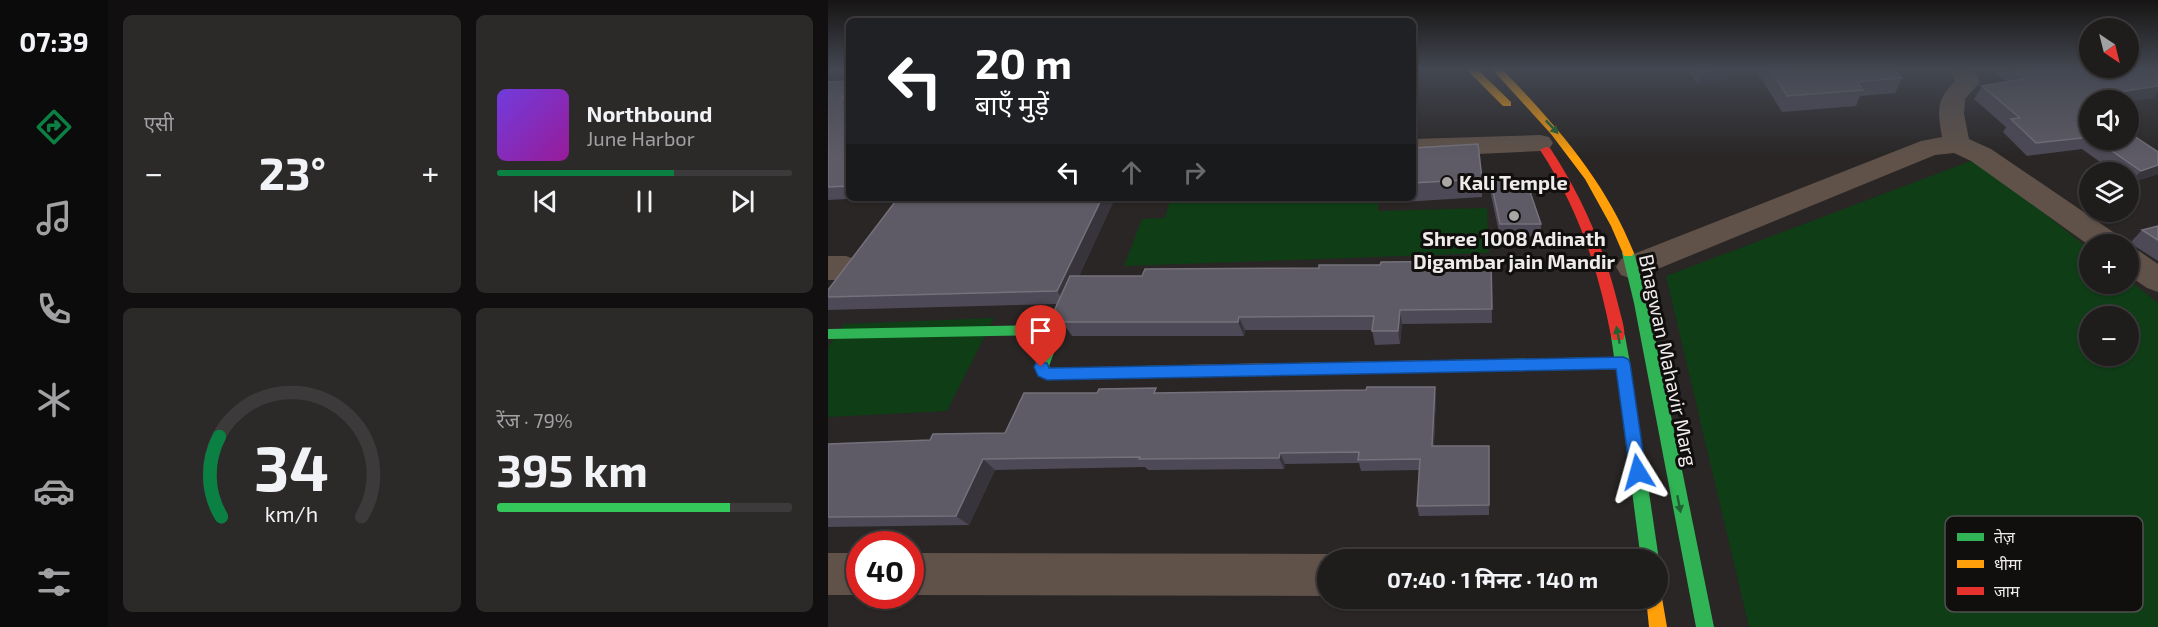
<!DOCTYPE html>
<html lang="hi">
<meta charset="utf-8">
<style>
:root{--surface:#1f1c1c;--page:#2c2929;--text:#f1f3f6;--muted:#a1a1a3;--line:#3c3a3b;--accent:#0b8043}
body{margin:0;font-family:"Exo 2","Noto Sans Devanagari",sans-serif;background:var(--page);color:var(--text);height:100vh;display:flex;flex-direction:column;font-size:22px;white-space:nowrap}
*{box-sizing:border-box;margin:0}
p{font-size:20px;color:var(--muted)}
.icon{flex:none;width:33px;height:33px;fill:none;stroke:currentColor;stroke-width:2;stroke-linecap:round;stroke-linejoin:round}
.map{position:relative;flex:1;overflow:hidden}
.drawer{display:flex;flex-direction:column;gap:15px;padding:15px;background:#110f0f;width:720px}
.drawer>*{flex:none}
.banner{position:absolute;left:18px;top:18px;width:570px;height:183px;border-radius:9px;box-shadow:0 2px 4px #0004,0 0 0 2px var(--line);background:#202124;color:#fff;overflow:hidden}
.needle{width:39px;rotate:145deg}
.controls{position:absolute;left:1251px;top:18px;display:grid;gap:12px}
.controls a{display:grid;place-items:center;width:60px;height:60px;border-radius:50%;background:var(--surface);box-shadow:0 2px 4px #0004,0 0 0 2px var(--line);font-size:30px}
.speed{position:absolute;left:18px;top:531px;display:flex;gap:12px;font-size:30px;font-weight:700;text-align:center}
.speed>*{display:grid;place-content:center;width:78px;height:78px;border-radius:50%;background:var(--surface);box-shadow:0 2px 4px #0004,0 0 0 2px var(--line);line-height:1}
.speed .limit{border:9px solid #d22;background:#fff;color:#111}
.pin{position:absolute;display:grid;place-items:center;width:51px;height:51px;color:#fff;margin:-62px -26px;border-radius:50% 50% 50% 0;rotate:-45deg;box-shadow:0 0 6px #0007}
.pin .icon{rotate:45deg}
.me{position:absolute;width:66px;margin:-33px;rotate:352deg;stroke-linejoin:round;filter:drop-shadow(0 0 4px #0008)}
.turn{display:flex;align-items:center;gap:21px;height:126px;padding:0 30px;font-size:27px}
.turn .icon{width:78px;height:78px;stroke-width:2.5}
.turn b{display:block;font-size:42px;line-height:51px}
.lanes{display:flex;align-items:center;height:57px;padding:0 30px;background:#0003;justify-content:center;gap:30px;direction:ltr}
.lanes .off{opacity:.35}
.big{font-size:45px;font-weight:700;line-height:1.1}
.drawer .tile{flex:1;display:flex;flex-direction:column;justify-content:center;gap:9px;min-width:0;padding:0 21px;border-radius:9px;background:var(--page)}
.drawer .dial{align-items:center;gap:0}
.dial svg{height:156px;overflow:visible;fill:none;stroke:var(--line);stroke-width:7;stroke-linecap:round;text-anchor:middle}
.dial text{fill:var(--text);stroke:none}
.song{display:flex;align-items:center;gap:18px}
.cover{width:72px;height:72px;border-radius:9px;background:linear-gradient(135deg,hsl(260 70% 55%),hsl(300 70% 35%))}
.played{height:6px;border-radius:3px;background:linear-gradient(90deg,var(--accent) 60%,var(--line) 60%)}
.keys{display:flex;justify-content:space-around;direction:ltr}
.heat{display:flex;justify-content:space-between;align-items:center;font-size:33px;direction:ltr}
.charge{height:9px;border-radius:4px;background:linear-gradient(90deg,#34c759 79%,var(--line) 0)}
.drawer .tiles{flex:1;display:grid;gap:15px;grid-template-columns:repeat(2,1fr)}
.trip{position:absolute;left:489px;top:549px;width:351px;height:60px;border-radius:30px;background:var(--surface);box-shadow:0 2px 4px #0004,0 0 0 2px var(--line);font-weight:700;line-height:60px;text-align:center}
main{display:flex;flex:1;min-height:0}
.menu{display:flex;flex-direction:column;width:108px;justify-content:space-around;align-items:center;background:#0c0b0b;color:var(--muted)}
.menu .icon{width:42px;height:42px}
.menu .selected{color:var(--accent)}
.menu b{font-size:27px;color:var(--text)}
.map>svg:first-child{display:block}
.green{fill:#0f3d16;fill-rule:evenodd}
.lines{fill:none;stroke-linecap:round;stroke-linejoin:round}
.street{fill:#605249;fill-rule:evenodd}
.fast{fill:#30b455;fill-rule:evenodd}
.slow{fill:#ff9f0a;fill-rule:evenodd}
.jam{fill:#e5322d;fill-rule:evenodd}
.wall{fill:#4d4956}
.shaded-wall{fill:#37343c}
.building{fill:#5e5b66;stroke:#75717b;stroke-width:1.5}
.oneway{fill:#206232}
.route{fill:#1a73e8;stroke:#114b97;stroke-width:1.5}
.poi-dot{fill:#a9a6a5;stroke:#110f0e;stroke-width:2}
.labels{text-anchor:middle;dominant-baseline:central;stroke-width:6;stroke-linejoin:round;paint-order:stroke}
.poi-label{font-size:20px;font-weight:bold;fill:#eeebea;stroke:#110f0e;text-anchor:start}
.street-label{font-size:20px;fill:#eeebea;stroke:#110f0e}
.key{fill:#110f0e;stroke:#535150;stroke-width:1.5}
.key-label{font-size:16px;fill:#eeebea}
</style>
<main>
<nav class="menu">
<b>07:39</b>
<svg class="icon selected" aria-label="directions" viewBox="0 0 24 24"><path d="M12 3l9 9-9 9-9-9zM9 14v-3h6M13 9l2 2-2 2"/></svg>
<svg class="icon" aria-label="music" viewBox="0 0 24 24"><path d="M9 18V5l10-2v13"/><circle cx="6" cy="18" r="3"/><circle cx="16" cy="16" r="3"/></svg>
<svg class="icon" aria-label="phone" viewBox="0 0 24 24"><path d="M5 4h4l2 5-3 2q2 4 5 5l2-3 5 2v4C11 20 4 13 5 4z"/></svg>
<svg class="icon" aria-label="climate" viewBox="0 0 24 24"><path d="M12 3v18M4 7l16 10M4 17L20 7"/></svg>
<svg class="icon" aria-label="car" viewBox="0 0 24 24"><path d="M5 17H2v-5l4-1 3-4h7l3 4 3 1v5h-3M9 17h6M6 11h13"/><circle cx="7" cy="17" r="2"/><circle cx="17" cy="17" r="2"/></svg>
<svg class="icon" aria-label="filters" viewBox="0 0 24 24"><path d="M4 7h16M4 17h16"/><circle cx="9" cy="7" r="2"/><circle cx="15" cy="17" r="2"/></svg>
</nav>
<section class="drawer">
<div class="tiles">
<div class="tile"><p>एसी</p>
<div class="heat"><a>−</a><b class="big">23°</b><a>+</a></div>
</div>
<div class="tile">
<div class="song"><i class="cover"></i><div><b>Northbound</b><p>June Harbor</p></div></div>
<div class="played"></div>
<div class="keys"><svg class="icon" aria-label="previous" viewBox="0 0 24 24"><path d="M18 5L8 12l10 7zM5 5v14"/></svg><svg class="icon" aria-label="pause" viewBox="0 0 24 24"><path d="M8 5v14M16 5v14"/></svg><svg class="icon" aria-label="next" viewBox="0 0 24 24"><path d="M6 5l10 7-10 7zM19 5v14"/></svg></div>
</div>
<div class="tile dial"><svg viewBox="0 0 100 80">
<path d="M14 69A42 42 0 1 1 86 69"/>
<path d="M14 69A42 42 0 0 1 13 28" stroke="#0b8043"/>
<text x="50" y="56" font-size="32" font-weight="700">34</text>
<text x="50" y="72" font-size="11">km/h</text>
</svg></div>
<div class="tile"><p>रेंज · 79%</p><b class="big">395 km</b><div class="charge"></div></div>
</div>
</section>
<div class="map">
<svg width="1330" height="627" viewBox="0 0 1330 627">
<rect width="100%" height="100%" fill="#292625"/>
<path class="green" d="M1148,159L1261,249L1262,284H1300L1301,280L1330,303V627H921L838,276ZM1262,316H1300V356H1262Z
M343,198H550V211L659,208L661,253L296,266L314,219L337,218Z
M166,318L119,411L0,417V347L16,324Z"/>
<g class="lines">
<path class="street" d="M1122,69H1146L1152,82L1137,99L1136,114L1141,139L1163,149L1291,236L1295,244L1262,246L1143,161L1126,153L1107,155L815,275L804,279L793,275L788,267L793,259L1093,141L1114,137C1110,111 1107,101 1127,81Z
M712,135L721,137L725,143L721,149L712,151L585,157V139Z
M1300,248L1311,251L1330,264V292L1319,288L1300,275Z
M0,256H18L29,260L34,268L29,276L18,280H0Z
M0,553H32V595H0Z
M82,553L500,554L514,560H500V596L82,595Z"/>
<path class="fast" d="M800,248L806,253L820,303L886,627H868L806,303L794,253Z
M216,325L228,328L232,336L221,366L223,368L357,365L362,367L364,371L362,375L357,377L219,380L214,378L206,367L218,336L216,335L0,339V329Z
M790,330L795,332L797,336L802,363L831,560L830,563V560H813L788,369L620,372L615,370L613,366L615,362L620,360L786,357L783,336L785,332Z"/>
<path class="slow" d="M638,69H649L683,102V106H675Z
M664,69H674C728,125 777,180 806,253L804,256H796L783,226L757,179L723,134Z
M620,360L625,362L627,366L625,370L620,372L357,377L352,375L350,371L352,367L357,365Z
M830,590L833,592L839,627H821L818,598H830Z"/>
<path class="jam" d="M718,147L722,148C755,198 777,250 791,308C793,317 799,332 795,340H785L783,336C770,268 750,208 712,150Z"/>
</g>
<path class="wall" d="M858,69H926L924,74L870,84Z
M927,69H1067L1074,78L1067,93L1032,96L1028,106L954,112Z
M1162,69H1330V91L1325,98L1300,101V100H1262V140H1300L1330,152V174L1302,183H1300V172H1286L1254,149L1199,156L1175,132L1178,127L1146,99L1154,86L1178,82Z
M21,81V198H38L0,200V82Z
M585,148L654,179V197L559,203V198H585Z
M663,182L713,224V236L672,237L663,195Z
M70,198H287L251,276H314L552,265L663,261L664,323L574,324L572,344L547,345L544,330H417L416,336H244L234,322L229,304L0,310V290Z
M1330,226V261L1302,243L1314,230Z
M331,393L608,398L606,446H661V515L591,516L589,506L591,470L533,471L531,463L457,464L456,469L320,470L317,467L167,470L141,525L0,527V444L102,440L177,433Z"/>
<path class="shaded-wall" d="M888,69H926L924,74L870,84L874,72Z
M1330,86V91L1325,98L1300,101V100H1262L1265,96Z
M21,90V107L14,98Z
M1330,165V174L1302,183L1313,171Z
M274,198H287L238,304L229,291Z
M572,310L574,324L572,344L570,331Z
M411,317L417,330L416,336L410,322Z
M607,387L608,398L605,457L604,446Z
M452,453L457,464L456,469L451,458Z
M155,459L167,470L141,525L128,516Z"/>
<path class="building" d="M871,69H888L874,72Z
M942,69H1067L1074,78L1029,82L1035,90L959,96Z
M1185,69H1330V80H1329L1330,81V86L1265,96L1271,100H1262V137L1208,143L1183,119L1192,118L1154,86L1197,79Z
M21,81V90L14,98H21V186L0,187V82Z
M1300,132L1330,152V165L1313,171L1268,140H1300Z
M650,144L654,179L585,183V148Z
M698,180L713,224H672L663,182Z
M70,198H274L229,291L0,297V290Z
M1330,226V240L1314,230Z
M663,261L664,309L572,310L570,331H544L546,316L411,317L410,322H234L227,309L242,276H314L317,269L491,268V265H552L553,262Z
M539,387H607L604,446H661V505L589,506L592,459L530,460L531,452L452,453L451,458L311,459L312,457L155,459L128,516L0,517V444L102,440L105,434L177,433L196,393H269L271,389L328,388L326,393L538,390Z"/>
<defs><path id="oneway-solid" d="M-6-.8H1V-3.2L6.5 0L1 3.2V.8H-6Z" transform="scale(1.5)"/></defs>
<g class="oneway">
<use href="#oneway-solid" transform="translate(724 127) rotate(47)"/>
<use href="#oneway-solid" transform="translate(790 335) rotate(-101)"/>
<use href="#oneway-solid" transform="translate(851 504) rotate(79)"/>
</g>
<linearGradient id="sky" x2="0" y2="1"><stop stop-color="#171514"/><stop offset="0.44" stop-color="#434751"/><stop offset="1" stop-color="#434751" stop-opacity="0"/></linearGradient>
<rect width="1330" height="157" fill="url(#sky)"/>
<path class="route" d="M795,357L800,359L802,363L818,472L816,477L810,480L804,477L802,472L788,369L219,380L210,376L206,367L208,363H219L221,368Z"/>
<g class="poi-dot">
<circle cx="619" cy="182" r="6"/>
<circle cx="686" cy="216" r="6"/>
</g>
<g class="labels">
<g class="poi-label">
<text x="631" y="182">Kali Temple</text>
<text x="686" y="238" text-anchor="middle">Shree 1008 Adinath<tspan x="686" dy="23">Digambar jain Mandir</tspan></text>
</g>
<g class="street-label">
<text transform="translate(841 360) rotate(78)">Bhagwan Mahavir Marg</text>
</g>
</g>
<rect x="1117" y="516" width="198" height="96" rx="9" class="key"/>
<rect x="1129" y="533" width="27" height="8" fill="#30b455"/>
<rect x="1129" y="560" width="27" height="8" fill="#ff9f0a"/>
<rect x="1129" y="587" width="27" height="8" fill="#e5322d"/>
<g class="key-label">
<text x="1166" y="543">तेज़</text>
<text x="1166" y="570">धीमा</text>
<text x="1166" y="597">जाम</text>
</g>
</svg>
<div class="controls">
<a><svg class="needle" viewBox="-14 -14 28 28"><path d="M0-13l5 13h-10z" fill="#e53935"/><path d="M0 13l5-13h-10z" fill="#a1a1a3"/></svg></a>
<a><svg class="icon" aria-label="sound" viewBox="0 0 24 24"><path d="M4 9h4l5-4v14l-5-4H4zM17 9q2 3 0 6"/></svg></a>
<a><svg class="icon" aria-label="layers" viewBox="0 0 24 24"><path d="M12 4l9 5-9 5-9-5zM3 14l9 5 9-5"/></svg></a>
<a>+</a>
<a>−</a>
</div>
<div class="speed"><div class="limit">40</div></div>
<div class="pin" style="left:213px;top:367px;background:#d93025"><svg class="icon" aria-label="arrive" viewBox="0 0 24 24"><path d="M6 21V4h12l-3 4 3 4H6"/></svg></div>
<svg class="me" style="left:810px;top:472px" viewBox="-20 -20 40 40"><path d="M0-17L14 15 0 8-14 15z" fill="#1a73e8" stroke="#fff" stroke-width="4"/></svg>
<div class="trip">07:40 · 1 मिनट · 140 m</div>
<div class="banner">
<div class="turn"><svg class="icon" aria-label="left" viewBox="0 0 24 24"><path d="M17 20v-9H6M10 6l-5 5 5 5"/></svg><div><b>20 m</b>बाएँ मुड़ें</div></div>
<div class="lanes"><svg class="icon" aria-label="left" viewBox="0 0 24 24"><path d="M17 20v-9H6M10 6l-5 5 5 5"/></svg><svg class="icon off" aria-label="ahead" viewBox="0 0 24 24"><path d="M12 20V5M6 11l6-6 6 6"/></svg><svg class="icon off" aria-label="right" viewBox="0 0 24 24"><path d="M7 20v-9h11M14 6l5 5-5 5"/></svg></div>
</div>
</div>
</main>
